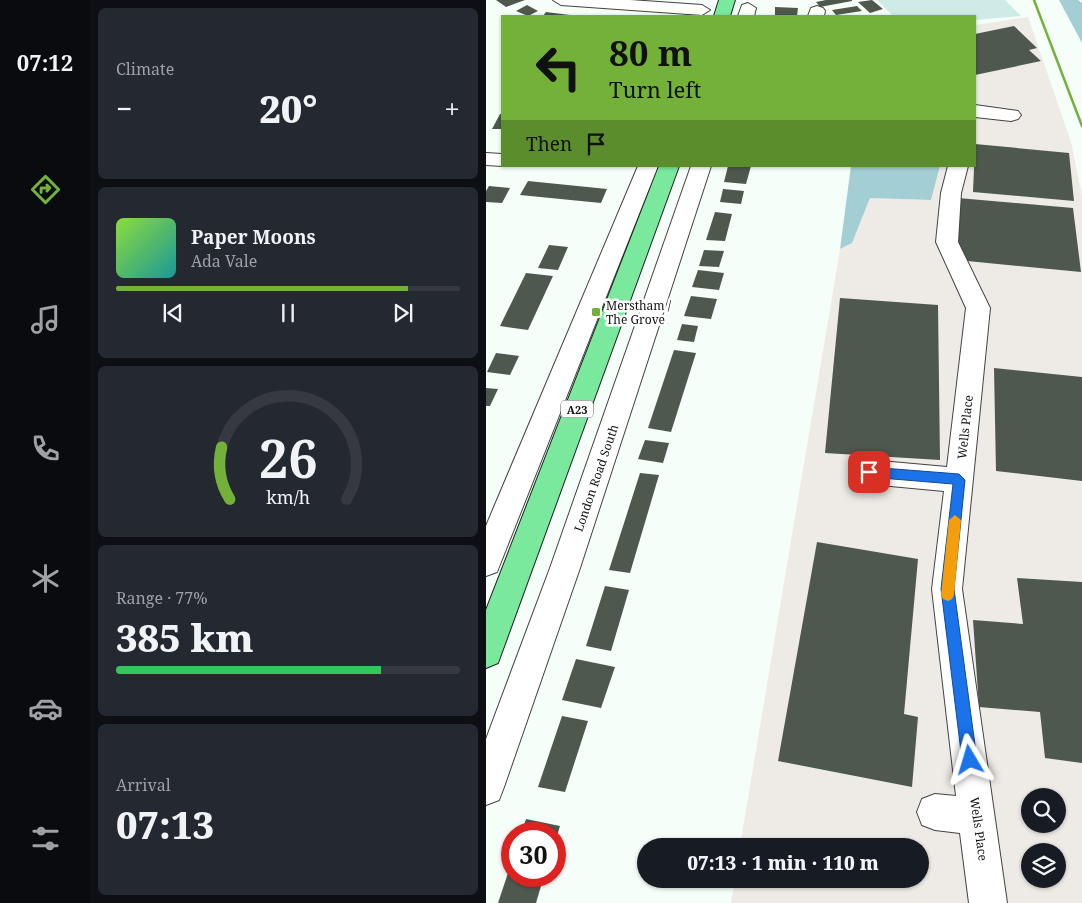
<!DOCTYPE html>
<meta charset="utf-8">
<style>
:root{--surface:#171b24;--page:#242831;--text:#f1f3f6;--muted:#9ea1a6;--line:#363941;--accent:#73b138}
body{margin:0;font-family:"Noto Serif",serif;background:var(--page);color:var(--text);height:100vh;display:flex;flex-direction:column;font-size:19px;white-space:nowrap}
*{box-sizing:border-box;margin:0}
p{font-size:16px;color:var(--muted)}
.icon{flex:none;width:28px;height:28px;fill:none;stroke:currentColor;stroke-width:2;stroke-linecap:round;stroke-linejoin:round}
.map{position:relative;flex:1;overflow:hidden}
.panel{display:flex;flex-direction:column;gap:8px;padding:8px;background:#0d0f14;width:396px}
.panel>*{flex:none}
.banner{position:absolute;left:15px;top:15px;width:475px;height:152px;border-radius:0px;box-shadow:0 1px 4px #0004;background:#73b138;color:#111;overflow:hidden}
.buttons{position:absolute;left:535px;top:788px;display:grid;gap:10px}
.buttons a{display:grid;place-items:center;width:45px;height:45px;border-radius:50%;background:var(--surface);box-shadow:0 1px 4px #0004;font-size:25px}
.speed{position:absolute;left:15px;top:822px;display:flex;gap:10px;font-size:25px;font-weight:700;text-align:center}
.speed>*{display:grid;place-content:center;width:65px;height:65px;border-radius:50%;background:var(--surface);box-shadow:0 1px 4px #0004;line-height:1}
.speed .limit{border:8px solid #d22;background:#fff;color:#111}
.pin{position:absolute;display:grid;place-items:center;width:42px;height:42px;color:#fff;margin:-21px;border-radius:10px;box-shadow:0 2px 8px #0006}
.me{position:absolute;width:55px;margin:-28px;rotate:353deg;stroke-linejoin:round;filter:drop-shadow(0 0 4px #0008)}
.turn{display:flex;align-items:center;gap:18px;height:105px;padding:0 25px;font-size:22px}
.turn .icon{width:65px;height:65px;stroke-width:2.5}
.turn b{display:block;font-size:35px;line-height:42px}
.then{display:flex;align-items:center;height:48px;padding:0 25px;background:#0003;gap:10px;font-size:19px}
.big{font-size:38px;font-weight:800;line-height:1.1}
.panel .tile{flex:1;display:flex;flex-direction:column;justify-content:center;gap:8px;min-width:0;padding:0 18px;border-radius:8px;background:var(--page)}
.panel .dial{align-items:center;gap:0}
.dial svg{height:130px;overflow:visible;fill:none;stroke:var(--line);stroke-width:7;stroke-linecap:round;text-anchor:middle}
.dial text{fill:var(--text);stroke:none}
.song{display:flex;align-items:center;gap:15px}
.cover{width:60px;height:60px;border-radius:8px;background:linear-gradient(135deg,hsl(90 70% 55%),hsl(180 70% 35%))}
.played{height:5px;border-radius:2px;background:linear-gradient(90deg,var(--accent) 85%,var(--line) 85%)}
.keys{display:flex;justify-content:space-around;direction:ltr}
.heat{display:flex;justify-content:space-between;align-items:center;font-size:28px;direction:ltr}
.charge{height:8px;border-radius:4px;background:linear-gradient(90deg,#34c759 77%,var(--line) 0)}
.trip{position:absolute;left:151px;top:838px;width:292px;height:50px;border-radius:25px;background:var(--surface);box-shadow:0 1px 4px #0004;font-weight:800;line-height:50px;text-align:center}
main{display:flex;flex:1;min-height:0}
.dock{display:flex;flex-direction:column;width:90px;justify-content:space-around;align-items:center;background:#090b0e;color:var(--muted)}
.dock .icon{width:35px;height:35px}
.dock .selected{color:var(--accent)}
.dock b{font-size:22px;color:var(--text)}
.map>svg:first-child{display:block}
.industrial{fill:#eeeae6;fill-rule:evenodd}
.forest{fill:#a3cfd4}
.pitch{fill:#cfebe8}
.building{fill:#4e584e}
.lines{fill:none;stroke-linecap:round;stroke-linejoin:round}
.minor-casing{stroke:#434343;stroke-width:2}
.major-casing{stroke:#212121;stroke-width:2}
.minor{fill:#fff;fill-rule:evenodd}
.major{fill:#7ae99e;fill-rule:evenodd}
.rail{stroke:#73b138;stroke-width:2.5}
.route{fill:#1a73e8;stroke:#114b97}
.slow{fill:#f59e0b}
.poi-dot{fill:#73b138;stroke:#fff;stroke-width:2}
.labels{text-anchor:middle;dominant-baseline:central;stroke-width:5;stroke-linejoin:round;paint-order:stroke}
.shield{fill:#fff;stroke:#585858;stroke-width:1}
.shield-label{font-size:11px;font-weight:bold;fill:#101010}
.poi-label{font-size:12px;fill:#101010;stroke:#fff;text-anchor:start}
.street-label{font-size:12px;fill:#101010;stroke:#fff}
</style>
<main>
<nav class="dock">
<b>07:12</b>
<svg class="icon selected" aria-label="directions" viewBox="0 0 24 24"><path d="M12 3l9 9-9 9-9-9zM9 14v-3h6M13 9l2 2-2 2"/></svg>
<svg class="icon" aria-label="music" viewBox="0 0 24 24"><path d="M9 18V5l10-2v13"/><circle cx="6" cy="18" r="3"/><circle cx="16" cy="16" r="3"/></svg>
<svg class="icon" aria-label="phone" viewBox="0 0 24 24"><path d="M5 4h4l2 5-3 2q2 4 5 5l2-3 5 2v4C11 20 4 13 5 4z"/></svg>
<svg class="icon" aria-label="climate" viewBox="0 0 24 24"><path d="M12 3v18M4 7l16 10M4 17L20 7"/></svg>
<svg class="icon" aria-label="car" viewBox="0 0 24 24"><path d="M5 17H2v-5l4-1 3-4h7l3 4 3 1v5h-3M9 17h6M6 11h13"/><circle cx="7" cy="17" r="2"/><circle cx="17" cy="17" r="2"/></svg>
<svg class="icon" aria-label="filters" viewBox="0 0 24 24"><path d="M4 7h16M4 17h16"/><circle cx="9" cy="7" r="2"/><circle cx="15" cy="17" r="2"/></svg>
</nav>
<section class="panel">
<div class="tile"><p>Climate</p>
<div class="heat"><a>−</a><b class="big">20°</b><a>+</a></div>
</div>
<div class="tile">
<div class="song"><i class="cover"></i><div><b>Paper Moons</b><p>Ada Vale</p></div></div>
<div class="played"></div>
<div class="keys"><svg class="icon" aria-label="previous" viewBox="0 0 24 24"><path d="M18 5L8 12l10 7zM5 5v14"/></svg><svg class="icon" aria-label="pause" viewBox="0 0 24 24"><path d="M8 5v14M16 5v14"/></svg><svg class="icon" aria-label="next" viewBox="0 0 24 24"><path d="M6 5l10 7-10 7zM19 5v14"/></svg></div>
</div>
<div class="tile dial"><svg viewBox="0 0 100 80">
<path d="M14 69A42 42 0 1 1 86 69"/>
<path d="M14 69A42 42 0 0 1 9 37" stroke="#73b138"/>
<text x="50" y="56" font-size="32" font-weight="700">26</text>
<text x="50" y="72" font-size="11">km/h</text>
</svg></div>
<div class="tile"><p>Range · 77%</p><b class="big">385 km</b><div class="charge"></div></div>
<div class="tile"><p>Arrival</p><b class="big">07:13</b></div>
</section>
<div class="map">
<svg width="596" height="903" viewBox="0 0 596 903">
<rect width="100%" height="100%" fill="#f5fef8"/>
<path class="industrial" d="M542,17L585,142L596,195V903H245L249,879H435V846H254L354,249L366,243L384,198L445,200L454,166H489V25ZM544,796H571V824H544ZM544,851H571V879H544Z"/>
<path class="forest" d="M573,0H592L596,3V43Z
M365,166H454L445,200L384,198L366,243L354,249Z"/>
<path class="pitch" d="M391,0H519L535,16L489,20V16H407Z"/>
<path class="building" d="M10,0H39L20,7Z
M340,0H366V1L334,7L330,2Z
M386,0L397,9L384,13L372,2Z
M41,5L52,11L42,16L30,11Z
M371,6L376,11L350,15L346,10Z
M289,7L312,8L311,16H289Z
M60,12L84,15V16H57Z
M528,26L551,48L543,50L555,61L489,75V34Z
M14,114H16V129H6Z
M489,144L583,153L588,201L487,192Z
M242,166H265L260,184L238,182Z
M42,181L121,189L115,203L34,195Z
M3,186L24,188L16,203L0,202V191Z
M237,189L258,191L255,204L234,202Z
M472,198L587,208L595,272L471,260Z
M229,212L246,214L239,241L220,240Z
M63,245L82,247L72,270L52,268Z
M218,250L238,251L233,267L213,266Z
M212,270L238,273L233,290L206,287Z
M40,273L67,276L42,330L14,326Z
M205,296L231,299L225,319L198,316Z
M354,298L452,305L454,460L339,453Z
M196,324L212,326L208,342L191,340Z
M188,350L210,353L185,432L162,428Z
M10,353L33,356L24,375L1,372Z
M508,368L596,377V481L510,471Z
M0,388L12,389L4,406H0Z
M159,440L183,443L177,463L152,459Z
M154,473L173,475L144,573L123,570Z
M331,542L432,559L418,714L432,717L426,787L292,761Z
M531,578L596,582V763L559,758L554,712L493,707L487,620L537,624Z
M119,586L143,590L125,651L100,646Z
M90,659L129,667L115,708L76,700Z
M76,716L102,721L79,792L52,787Z
M40,819L74,826L69,842V834H35Z
M26,861V876H58L50,903H12Z"/>
<g class="lines">
<defs>
<path id="minor" d="M67,0H144L216,5L224,10L216,15L75,5Z
M262,3L270,8L268,16H252L256,5Z
M331,6L337,8L339,11L338,16H322L325,8Z
M489,105L532,111L535,115L532,119L525,121L489,117Z
M0,153L16,154V166L0,165Z
M152,166H172L15,562L11,572L0,576V526Z
M205,166H225L94,568L18,787L13,800L0,805V739L64,568Z
M462,166H482L475,193L472,242L504,308L476,589L521,903H483L474,833L449,830L436,825L431,812L436,799L449,794L470,796L446,589L458,491L383,484L373,480L369,472L373,464L383,460L461,467L480,308L450,242L455,193Z"/>
<path id="major" d="M233,0H249L244,16H228Z
M173,166H193L16,652L12,663L0,668V610Z"/>
</defs>
<use href="#minor" class="minor-casing"/>
<use href="#major" class="major-casing"/>
<use href="#minor" class="minor"/>
<use href="#major" class="major"/>
<path class="rail" d="M548,0L596,126"/>
</g>
<path class="route" d="M383,467L473,474L479,480L468,589L491,760L489,766L484,768L478,766L476,760L455,589L467,484L383,477L377,472Z"/>
<path class="slow" d="M469,515L475,520L468,595L466,599L462,601L457,599L455,595L463,520Z"/>
<rect class="poi-dot" x="105" y="307" width="10" height="10" rx="2.5"/>
<g class="labels">
<rect class="shield" x="75" y="400.5" width="32" height="17" rx="4"/>
<g class="shield-label">
<text x="91" y="409">A23</text>
</g>
<g class="poi-label">
<text x="120" y="305">Merstham /<tspan x="120" dy="14">The Grove</tspan></text>
</g>
<g class="street-label">
<text transform="translate(479 427) rotate(-84)">Wells Place</text>
<text transform="translate(110 478) rotate(-71)">London Road South</text>
<text transform="translate(493 829) rotate(82)">Wells Place</text>
</g>
</g>
</svg>
<div class="buttons">
<a><svg class="icon" aria-label="search" viewBox="0 0 24 24"><circle cx="10" cy="10" r="6"/><path d="M15 15l6 6"/></svg></a>
<a><svg class="icon" aria-label="layers" viewBox="0 0 24 24"><path d="M12 4l9 5-9 5-9-5zM3 14l9 5 9-5"/></svg></a>
</div>
<div class="speed"><div class="limit">30</div></div>
<div class="pin" style="left:383px;top:472px;background:#d93025"><svg class="icon" aria-label="arrive" viewBox="0 0 24 24"><path d="M6 21V4h12l-3 4 3 4H6"/></svg></div>
<svg class="me" style="left:484px;top:760px" viewBox="-20 -20 40 40"><path d="M0-17L14 15 0 8-14 15z" fill="#1a73e8" stroke="#fff" stroke-width="4"/></svg>
<div class="trip">07:13 · 1 min · 110 m</div>
<div class="banner">
<div class="turn"><svg class="icon" aria-label="left" viewBox="0 0 24 24"><path d="M17 20v-9H6M10 6l-5 5 5 5"/></svg><div><b>80 m</b>Turn left</div></div>
<div class="then">Then<svg class="icon" aria-label="arrive" viewBox="0 0 24 24"><path d="M6 21V4h12l-3 4 3 4H6"/></svg></div>
</div>
</div>
</main>
